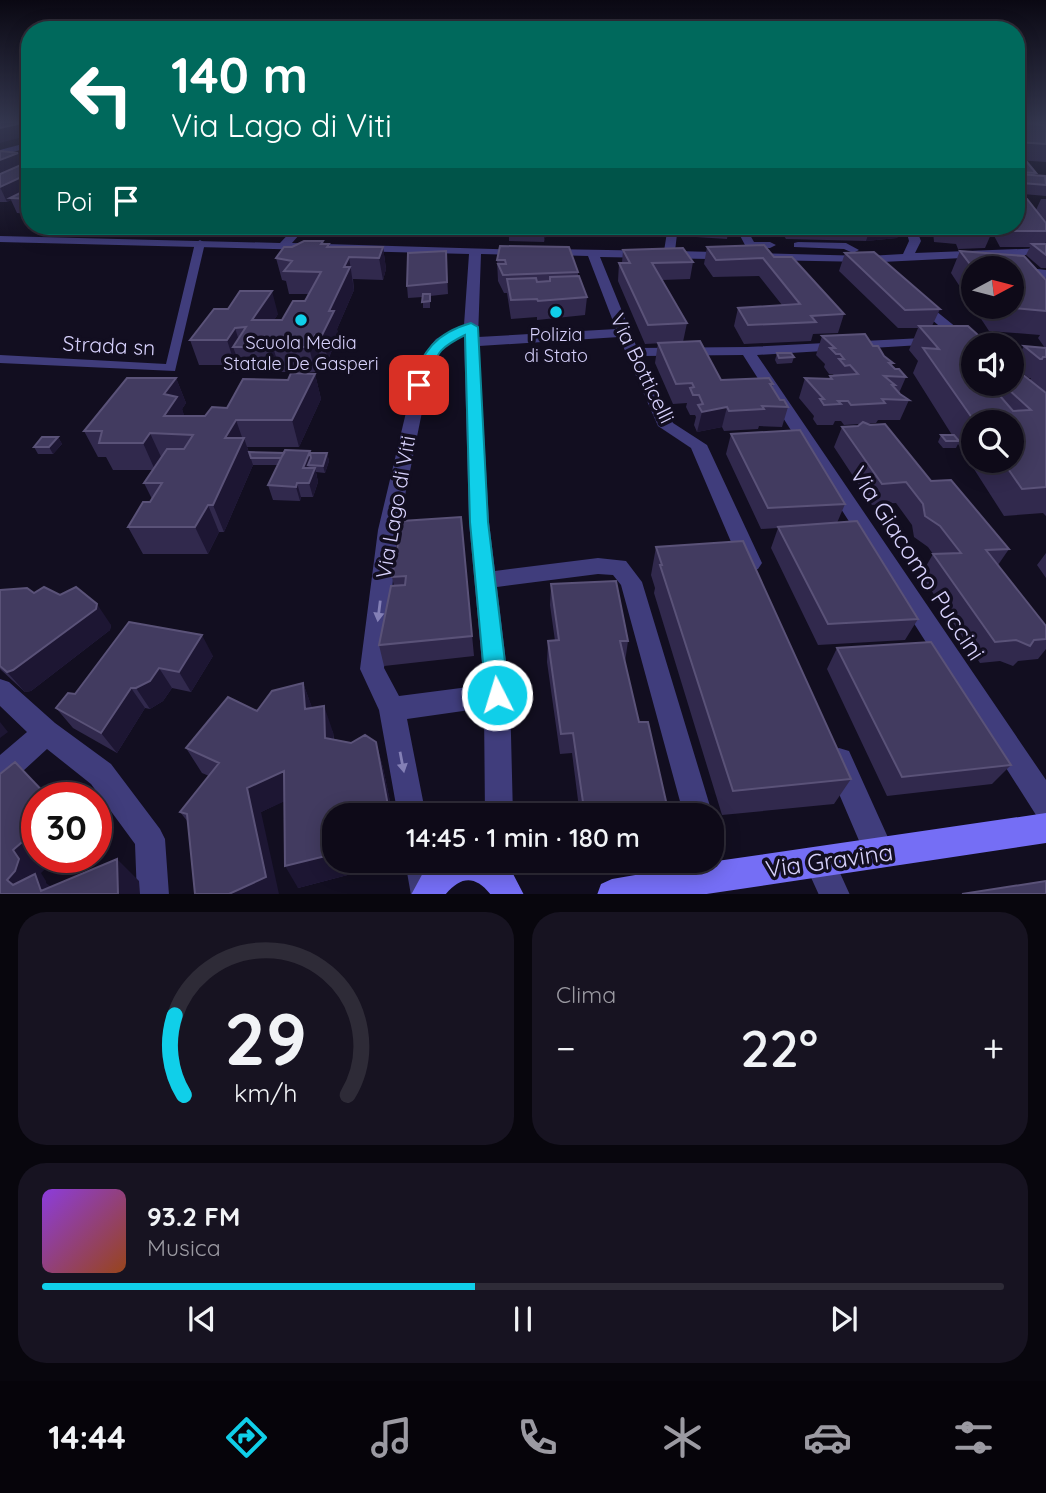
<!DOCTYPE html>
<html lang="it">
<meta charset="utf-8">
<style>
:root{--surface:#0e0a18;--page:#171321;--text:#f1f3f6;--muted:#9b9aa2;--line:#2e2b37;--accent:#10cfe9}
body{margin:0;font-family:Quicksand,sans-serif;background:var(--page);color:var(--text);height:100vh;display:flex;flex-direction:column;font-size:26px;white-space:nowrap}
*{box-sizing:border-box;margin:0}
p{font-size:23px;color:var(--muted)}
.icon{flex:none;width:38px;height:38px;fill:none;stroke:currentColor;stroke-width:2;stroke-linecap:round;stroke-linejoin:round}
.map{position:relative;height:894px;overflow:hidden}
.side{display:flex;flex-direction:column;gap:18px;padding:18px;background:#08060d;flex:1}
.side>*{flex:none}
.hud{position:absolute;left:21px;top:21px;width:1004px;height:214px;border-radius:28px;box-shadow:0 4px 18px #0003,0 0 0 2px var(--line);background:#00695c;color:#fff;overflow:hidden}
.needle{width:46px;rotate:83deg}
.buttons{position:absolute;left:961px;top:256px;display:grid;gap:14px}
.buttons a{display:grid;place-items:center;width:63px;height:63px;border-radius:50%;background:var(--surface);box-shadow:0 4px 18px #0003,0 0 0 2px var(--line);font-size:35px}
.speed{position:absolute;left:21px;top:782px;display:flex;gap:14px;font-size:35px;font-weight:700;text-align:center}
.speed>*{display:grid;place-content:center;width:91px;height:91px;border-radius:50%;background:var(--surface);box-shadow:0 4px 18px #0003,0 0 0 2px var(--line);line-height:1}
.speed .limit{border:10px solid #d22;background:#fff;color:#111}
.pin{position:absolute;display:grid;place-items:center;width:60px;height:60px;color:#fff;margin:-30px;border-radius:14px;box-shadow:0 4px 10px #0006}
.me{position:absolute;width:77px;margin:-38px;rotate:355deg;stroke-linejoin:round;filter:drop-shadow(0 0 5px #0008)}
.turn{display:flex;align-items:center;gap:24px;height:147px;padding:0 35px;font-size:32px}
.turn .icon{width:91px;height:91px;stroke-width:2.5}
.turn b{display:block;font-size:49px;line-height:60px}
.then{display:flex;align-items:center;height:66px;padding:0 35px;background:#0003;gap:14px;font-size:26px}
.big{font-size:52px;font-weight:600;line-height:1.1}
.side .widget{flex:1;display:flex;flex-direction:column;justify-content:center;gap:10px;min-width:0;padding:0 24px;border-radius:28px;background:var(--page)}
.side .dial{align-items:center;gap:0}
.dial svg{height:182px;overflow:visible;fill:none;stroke:var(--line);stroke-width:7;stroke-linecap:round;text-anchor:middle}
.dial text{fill:var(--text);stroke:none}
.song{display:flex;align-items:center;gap:21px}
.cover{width:84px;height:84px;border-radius:10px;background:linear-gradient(135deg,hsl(270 70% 55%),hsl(20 70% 35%))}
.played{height:7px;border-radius:4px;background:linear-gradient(90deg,var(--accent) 45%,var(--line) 45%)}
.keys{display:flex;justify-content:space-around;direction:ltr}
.heat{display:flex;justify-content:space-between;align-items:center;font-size:38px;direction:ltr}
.side .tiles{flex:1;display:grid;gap:18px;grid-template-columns:1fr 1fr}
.widget:last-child{grid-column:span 2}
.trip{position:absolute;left:322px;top:803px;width:402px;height:70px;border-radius:28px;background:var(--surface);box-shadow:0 4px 18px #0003,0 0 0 2px var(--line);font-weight:600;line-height:70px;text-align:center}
.dock{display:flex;height:112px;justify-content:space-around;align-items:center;background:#06040a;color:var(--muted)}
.dock .icon{width:49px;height:49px}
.dock .selected{color:var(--accent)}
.dock b{font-size:32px;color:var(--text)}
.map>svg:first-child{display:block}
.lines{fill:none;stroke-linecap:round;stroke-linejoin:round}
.lane{fill:#403d7c;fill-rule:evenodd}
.street{fill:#403d7c;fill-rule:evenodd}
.secondary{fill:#756ef5;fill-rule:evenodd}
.wall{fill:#31294d;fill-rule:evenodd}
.shaded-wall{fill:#1d1633}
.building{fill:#423b60;stroke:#5a5278;stroke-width:2;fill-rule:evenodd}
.oneway{fill:#8480b6}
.route{fill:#10cfe9;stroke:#0a8797;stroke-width:2}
.poi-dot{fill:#10cfe9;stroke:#120e20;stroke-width:2.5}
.labels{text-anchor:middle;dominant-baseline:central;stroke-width:7;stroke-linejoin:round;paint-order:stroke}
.far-poi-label{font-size:18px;fill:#d7d1fc;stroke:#120e20}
.street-label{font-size:21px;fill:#d7d1fc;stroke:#120e20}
.near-street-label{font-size:24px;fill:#d7d1fc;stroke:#120e20}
</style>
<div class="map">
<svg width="1046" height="895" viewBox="0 0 1046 895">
<rect width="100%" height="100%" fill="#120e20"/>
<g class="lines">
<path class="lane" d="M200,240L205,243L175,371L0,363V355L166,364L195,243Z"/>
<path class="street" d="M30,142V147L0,156V150Z
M296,226H307L292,243L526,250L528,252L522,255L481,254L478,337L616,329L588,256L550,255L544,252L550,249L664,251L668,226H678L675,251L868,256L903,254L909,241L905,226H915L921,241L915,253L1046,248V254L882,262L887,268L881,272L868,262L600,257L637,348L747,347L942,337L944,340L937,344L757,355L1046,780V819L1036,815L743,355L641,356L673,423L707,445L762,563L758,569L751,571L744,569L740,563L691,448L658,426L619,337L479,346L489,522L495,571L598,558L626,561L642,582L713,816L712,819V816H684L621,585L613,575L598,574L497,587L510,695L513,816H485L484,708L407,719L426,816H398L379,710L360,669L378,530L418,362L436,339L464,325L469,254L0,242V236L280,243ZM464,336L469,522L484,685L399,696L384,668L398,530L432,363L446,345Z
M735,226H745L754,242H770L776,245L770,248L746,247Z
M798,242L846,243L859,250L853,253L844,249L794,247V243Z
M1012,266L1046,270V278L1012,274V268H1008Z
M920,298L978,345H973V352L968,351L915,305L913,302Z
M1012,354L1046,358V366L1012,362Z
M0,679L9,682L55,723L111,764L160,829L165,839L169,895H137L135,844L91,784L47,749L10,783L0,787V755L27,732L0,706Z
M839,748L849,751L895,853L891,864L880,868L869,864L825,761L829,751Z
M819,847L830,851L850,895H819L804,862L808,851Z
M405,861H435L441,895H411Z"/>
<path class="secondary" d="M1046,813V843L700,895H597L601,884L612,879L717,861Z
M435,861H501L511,870L524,895H491C475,875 461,876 445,895H411L424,871Z"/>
</g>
<path class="wall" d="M1017,122H1046V162L1017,160Z
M0,152L23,164L30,161V214L17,213L11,200L7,202H0Z
M1017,161L1036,173L1035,175L1046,177V196L1023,194L1021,199L1036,210L1041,199H1046V242L1045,244H1046V268H1041L1026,255L1030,247H1000L992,232L985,248L958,249L956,244L934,242L933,231L923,230L922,226H1017L1023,212L1019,208H1017Z
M455,226H486L483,233L456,231Z
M580,226H637V231Z
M695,226H729L727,239L696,237Z
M777,226H902L897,238L866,241L786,239Z
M509,230L547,231L544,242L509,241Z
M323,241L324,244H329L330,247H383L386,269L383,280L353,279L354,290L337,329L338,335L328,360H321L315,372H280V370L276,372H241L238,360L235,365H199L190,340L278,314L274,320H282L305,301L309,294H289L286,281L282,280L276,258L292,247Z
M500,246L578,272V276L587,297L585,315L537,320V317L511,319L507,293H504L498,281L497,260Z
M707,247L774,257L844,314L838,333L813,334L811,341L744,344L734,326L738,308L782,305L759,276L713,277L704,264Z
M623,250L693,262L690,279L662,280L687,323L683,342L645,344L618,281L619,263H622Z
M446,251L448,294L430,296V308H423V297L408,298L407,286Z
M960,251L1046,280V516L1043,513L1004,516L958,444L956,448H943L938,442L941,435H952L913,373L918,361L909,350L918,328H898L839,271L845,253L940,309L932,326L973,345V383L1030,380L1031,378H1029L1013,365L1024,346L1045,348L1038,338L1040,335L989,331L951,273ZM973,268L1012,306H973ZM973,422H1012V460H973Z
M822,336L873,346L893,363L892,366L895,369L906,377L899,393L909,400L900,420H878L876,423L867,424L931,481L1009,549L998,565L1046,626V649L1038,659L1018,661L1013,666L1000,661L980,663L921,575L933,554L928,547L914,537L912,525L896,503L872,505L834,447L842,427L858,426L860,424L844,425L841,421H835L833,425H817L813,419L814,416L799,398L805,378L829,379L830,376H834L833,374H829L824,367L825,364L816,355Z
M658,343L721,380L773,384L772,387L780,400L788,407L782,427L759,426L758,429L724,431L722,427L697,432L694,425L696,417L695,415H690L686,407L687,403L673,404L655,363Z
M777,353L794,357L792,363L777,364L775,360Z
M315,374L321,399L299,447H247L249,452L327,453L329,461L325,473L316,472L318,482L313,497H301L300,501L273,500L268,485L278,465H253L224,532H219L208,554H143L128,527L152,499L144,483L153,470H113L106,457H98L84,431L176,378L186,403L182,409L184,416H205L227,408L288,380Z
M731,434L845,504L837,523L918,619L905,640L818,645L771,548L778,528L761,529L726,454Z
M58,437L62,444L53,454H38L34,447Z
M461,517L474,656L384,666L379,645L394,586L392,577Z
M656,547L851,779L834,804L722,815L654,593L655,588L651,575Z
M1046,553V578L1037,565Z
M551,584L628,641L625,662L639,722L668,810L667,816H580L572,753L560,754L547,662L548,641H555L550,605Z
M0,590L34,593L111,625L110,630L31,691L25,692L0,669Z
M129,622L213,656L191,692L172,688L163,701L150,709L145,708L117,753L73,728L56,708L75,694Z
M837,648L1011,765L992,784L887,796L827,669Z
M303,683L312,708L333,732L334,739L351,743L376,742L383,768L393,816H334L401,861L298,888L284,801L261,812L188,822L180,812L209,776L202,773L186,748L257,711Z"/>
<path class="shaded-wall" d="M26,122H30V135L0,143V128Z
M18,153L25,166L0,178V160Z
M30,173V191L10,198L11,200L7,202L0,187Z
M546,226H547V231L544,242V231Z
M871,226H902L897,238L866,241Z
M383,247L386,269L383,280L379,258Z
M349,257L354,290L337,329L338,335L328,360L322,335L344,267Z
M272,291L278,314L259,344L252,320Z
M235,328L241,347H233L238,360L235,365L227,340Z
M315,335L321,360L315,372L309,347Z
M275,344L273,347L280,370L276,372L269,347Z
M315,374L321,399L299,447L292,420Z
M176,378L186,403L182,409L187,423L164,416V394Z
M727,407L722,427L697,432L702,412Z
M236,420L243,440L244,438L253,465L224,532L213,505L225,438Z
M150,433L162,459L155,470L143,443Z
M58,437L62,444L53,454L49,447Z
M310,451L313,465H308L310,472L303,468Z
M327,453L329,461L325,473L323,466Z
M315,468L318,482L313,497L309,483Z
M297,483L301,497L300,501L296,487Z
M208,505L219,532L208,554L195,527Z
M97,604L111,625L110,630L31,691L25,692L7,672Z
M202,635L213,656L191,692L179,672Z
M159,668L172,688L163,701L150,709L136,688Z
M303,683L313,710L305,709Z
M131,688L145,708L117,753L101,733Z
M324,706L333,732L335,763L325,738Z
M0,722L8,732L0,738Z
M376,742L383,768L393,816H390Z
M15,762L41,787L51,798H49Z
M284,771L296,796L261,812L279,894H229L247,788Z
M37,829V858H57L41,873L46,881V883L61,894L13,885L7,880L13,850Z
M334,854V861H401L298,888L285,866Z
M117,859L139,881L140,894H118Z"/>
<path class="building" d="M0,122H26L0,128Z
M1017,122H1046V125Z
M1018,123L1043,125L1046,128V144L1017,142V126H1020Z
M1,151L18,153L0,160V152Z
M30,161V173L0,187V174Z
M1017,161L1027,162L1036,173L1017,172Z
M1018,174L1045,176L1046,185L1022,183Z
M1017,184L1023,194H1017Z
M30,188V199L10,198Z
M1017,198L1027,199L1046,223V231H1008L1005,226H1017V212H1023L1019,208H1017Z
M510,226H546L544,231L509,230Z
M698,226H729V228Z
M941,226H989L993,232L965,233L963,228Z
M304,241H323L321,244H329L327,247H383L379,258L349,257L344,267H350L329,311H334L322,335H315L309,347H273L275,344L269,347H233L246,327L235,328L227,340H190L214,309H228L240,291H272L252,320H282L293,301H305L321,272L284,271L292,261L276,258L284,247H292Z
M1032,244H1046V255Z
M764,245L774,257H792L844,314L811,316L816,322L748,325L738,308L800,304L763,258L716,260L707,247Z
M500,246L569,247L578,272L503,275L498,264H506L505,260H497Z
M683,248L693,262L652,263L687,323L648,325L619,263H630L623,250Z
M446,251L447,282L407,286L408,253Z
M960,251L1024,256L1046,280V311L1001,307L1000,306H1012V268H973Z
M874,252L940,309L905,310L845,253Z
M579,276L587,297L538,301L537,299L511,300L507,279L536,278L537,282L550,281V277Z
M423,294H430V301L422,302Z
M919,326H968L989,345H973V349H966L973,356V383H1012V366L1046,393V487L1022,489L1002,460H1012V422H975L923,348L939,349ZM1007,388L1031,410L1013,411L994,389Z
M865,334L873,346H878L884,356L893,363H889L895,369H899L906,377L884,376L895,385H892L900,394L909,400L882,399L885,403L851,405L848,401H838L841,404L824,405L820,399H824L805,378L832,379L830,376L858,374L850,365L845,366L839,359H844L840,354H836L830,348H835L822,336Z
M700,341L721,380L769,378L773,384H770L780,400H784L788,407L762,406L764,409L729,411L727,407L702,412L698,405L703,404L699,395H693L690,388L694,387L692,383L676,384L658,343Z
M1024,346L1046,348V357H1043L1042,359H1040Z
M777,353H791L794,357L779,358Z
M291,373L315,374L292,420H236L225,438H244L213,505H208L195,527H128L143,502H150L162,483H144L167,449H184L193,435L150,433L143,443H99L102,431H84L127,378H176L164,394L177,397L164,416H205L212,407L227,408L243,379L288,380Z
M863,422L870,425L885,424L931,481L951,480L1009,549L986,550L1046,626V639L1034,640L1030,646L1016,640L995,642L933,554L961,553L940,526L925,516L923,504L906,482L882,484L842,427L858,426Z
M800,430L845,504L768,508L731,434Z
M941,435H954L959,441H946Z
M42,437H58L49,447H34Z
M285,450L310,451L303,468H315L309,483H297L296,487L268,485Z
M249,452L284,453L281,458H251Z
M310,453H327L323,466L308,465L311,458Z
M461,517L472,636L379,645L391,586L405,585L406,576L392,577L402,521Z
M857,521L918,619L828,624L778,527Z
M743,541L851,779L733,791L660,565H662L656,547Z
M616,581L628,641H620L639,722H648L668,810L616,816H585L573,733L561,734L548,641L559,640L551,584Z
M44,587L60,595L76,587L97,604L96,609L13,670L7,672L0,666V590L27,588L34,593Z
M129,622L202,635L179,672L159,668L150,681L136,688H131L101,733L56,708L68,693L75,694Z
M931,642L1011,765L902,777L837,648Z
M303,683L305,709L324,706L325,738L351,743L365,735L376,742L390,816H334V854L285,866L284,771L247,788L266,877L229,894H195L187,814L180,812L219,763L186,748L228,697L257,711L272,691Z
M15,762L49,798H37V829L13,850L19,859L15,871L7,880L13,885L35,874L41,891L117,859L118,894H0V774Z
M1046,881V894H962Z"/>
<defs><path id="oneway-solid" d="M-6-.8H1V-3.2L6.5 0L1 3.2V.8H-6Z" transform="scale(1.75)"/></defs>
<g class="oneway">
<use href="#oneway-solid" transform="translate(379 611) rotate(97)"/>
<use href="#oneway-solid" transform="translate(402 762) rotate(79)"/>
</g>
<linearGradient id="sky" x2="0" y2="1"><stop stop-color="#0a0812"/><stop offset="0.49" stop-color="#33364e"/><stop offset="1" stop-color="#33364e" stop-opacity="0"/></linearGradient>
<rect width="1046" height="247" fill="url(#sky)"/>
<path class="route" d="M471,323L478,327L488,522L509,695L505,702L497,705L489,702L486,695L470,522L465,335C429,353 440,357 424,388L419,389L412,385C422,351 436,333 471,323Z"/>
<g class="poi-dot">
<circle cx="556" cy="312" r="7"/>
<circle cx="301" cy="320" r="7"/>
</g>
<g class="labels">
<g class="far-poi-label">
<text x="556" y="334">Polizia<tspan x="556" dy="21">di Stato</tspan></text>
<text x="301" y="342">Scuola Media<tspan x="301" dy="21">Statale De Gasperi</tspan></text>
</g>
<g class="street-label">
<text transform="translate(109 345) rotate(3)">Strada sn</text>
<text transform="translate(643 368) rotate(64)">Via Botticelli</text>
<text transform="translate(395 507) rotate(-80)">Via Lago di Viti</text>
</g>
<g class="near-street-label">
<text transform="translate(918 563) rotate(57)">Via Giacomo Puccini</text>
<text transform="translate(829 860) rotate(-8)">Via Gravina</text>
</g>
</g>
</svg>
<div class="buttons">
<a><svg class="needle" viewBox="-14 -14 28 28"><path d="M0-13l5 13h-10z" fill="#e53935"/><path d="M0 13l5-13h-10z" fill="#9b9aa2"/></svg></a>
<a><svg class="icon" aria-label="sound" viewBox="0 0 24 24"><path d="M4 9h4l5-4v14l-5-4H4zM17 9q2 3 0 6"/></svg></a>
<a><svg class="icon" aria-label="search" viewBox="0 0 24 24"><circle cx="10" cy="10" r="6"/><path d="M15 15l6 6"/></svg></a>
</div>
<div class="speed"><div class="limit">30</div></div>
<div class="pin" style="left:419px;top:385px;background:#d93025"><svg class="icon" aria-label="arrive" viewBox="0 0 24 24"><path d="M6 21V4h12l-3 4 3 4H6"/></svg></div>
<svg class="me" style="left:497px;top:695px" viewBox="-20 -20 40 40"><circle r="17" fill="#10cfe9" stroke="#fff" stroke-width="3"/><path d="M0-11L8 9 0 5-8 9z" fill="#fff"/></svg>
<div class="trip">14:45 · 1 min · 180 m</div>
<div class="hud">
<div class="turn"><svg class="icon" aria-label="left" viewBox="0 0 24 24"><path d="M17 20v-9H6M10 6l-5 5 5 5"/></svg><div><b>140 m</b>Via Lago di Viti</div></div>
<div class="then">Poi<svg class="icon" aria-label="arrive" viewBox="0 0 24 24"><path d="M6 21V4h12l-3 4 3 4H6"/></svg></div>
</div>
</div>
<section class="side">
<div class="tiles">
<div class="widget dial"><svg viewBox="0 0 100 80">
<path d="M14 69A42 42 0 1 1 86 69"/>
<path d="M14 69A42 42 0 0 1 10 34" stroke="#10cfe9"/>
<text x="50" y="56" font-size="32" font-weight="700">29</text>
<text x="50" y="72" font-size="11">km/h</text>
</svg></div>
<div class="widget"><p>Clima</p>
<div class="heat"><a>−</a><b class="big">22°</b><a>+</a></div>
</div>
<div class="widget">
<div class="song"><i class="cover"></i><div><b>93.2 FM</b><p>Musica</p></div></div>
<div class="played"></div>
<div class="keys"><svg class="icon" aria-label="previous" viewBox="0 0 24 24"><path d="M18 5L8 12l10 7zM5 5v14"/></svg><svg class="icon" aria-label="pause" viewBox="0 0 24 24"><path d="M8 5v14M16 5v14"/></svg><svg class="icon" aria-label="next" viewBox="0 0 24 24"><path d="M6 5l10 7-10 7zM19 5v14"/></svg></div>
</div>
</div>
</section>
<nav class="dock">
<b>14:44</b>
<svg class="icon selected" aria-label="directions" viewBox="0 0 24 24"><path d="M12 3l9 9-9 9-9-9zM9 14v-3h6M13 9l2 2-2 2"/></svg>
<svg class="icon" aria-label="music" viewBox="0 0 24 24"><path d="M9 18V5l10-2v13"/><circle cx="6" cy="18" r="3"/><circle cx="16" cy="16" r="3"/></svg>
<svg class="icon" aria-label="phone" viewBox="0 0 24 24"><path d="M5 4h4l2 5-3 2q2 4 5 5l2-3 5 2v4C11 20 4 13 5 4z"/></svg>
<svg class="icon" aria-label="climate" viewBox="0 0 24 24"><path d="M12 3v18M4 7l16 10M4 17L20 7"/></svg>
<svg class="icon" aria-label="car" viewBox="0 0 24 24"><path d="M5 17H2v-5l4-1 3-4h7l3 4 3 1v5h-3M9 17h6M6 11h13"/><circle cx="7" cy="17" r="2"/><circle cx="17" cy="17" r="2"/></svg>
<svg class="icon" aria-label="filters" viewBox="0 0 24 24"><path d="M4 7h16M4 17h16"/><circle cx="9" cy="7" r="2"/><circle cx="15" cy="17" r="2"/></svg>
</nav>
